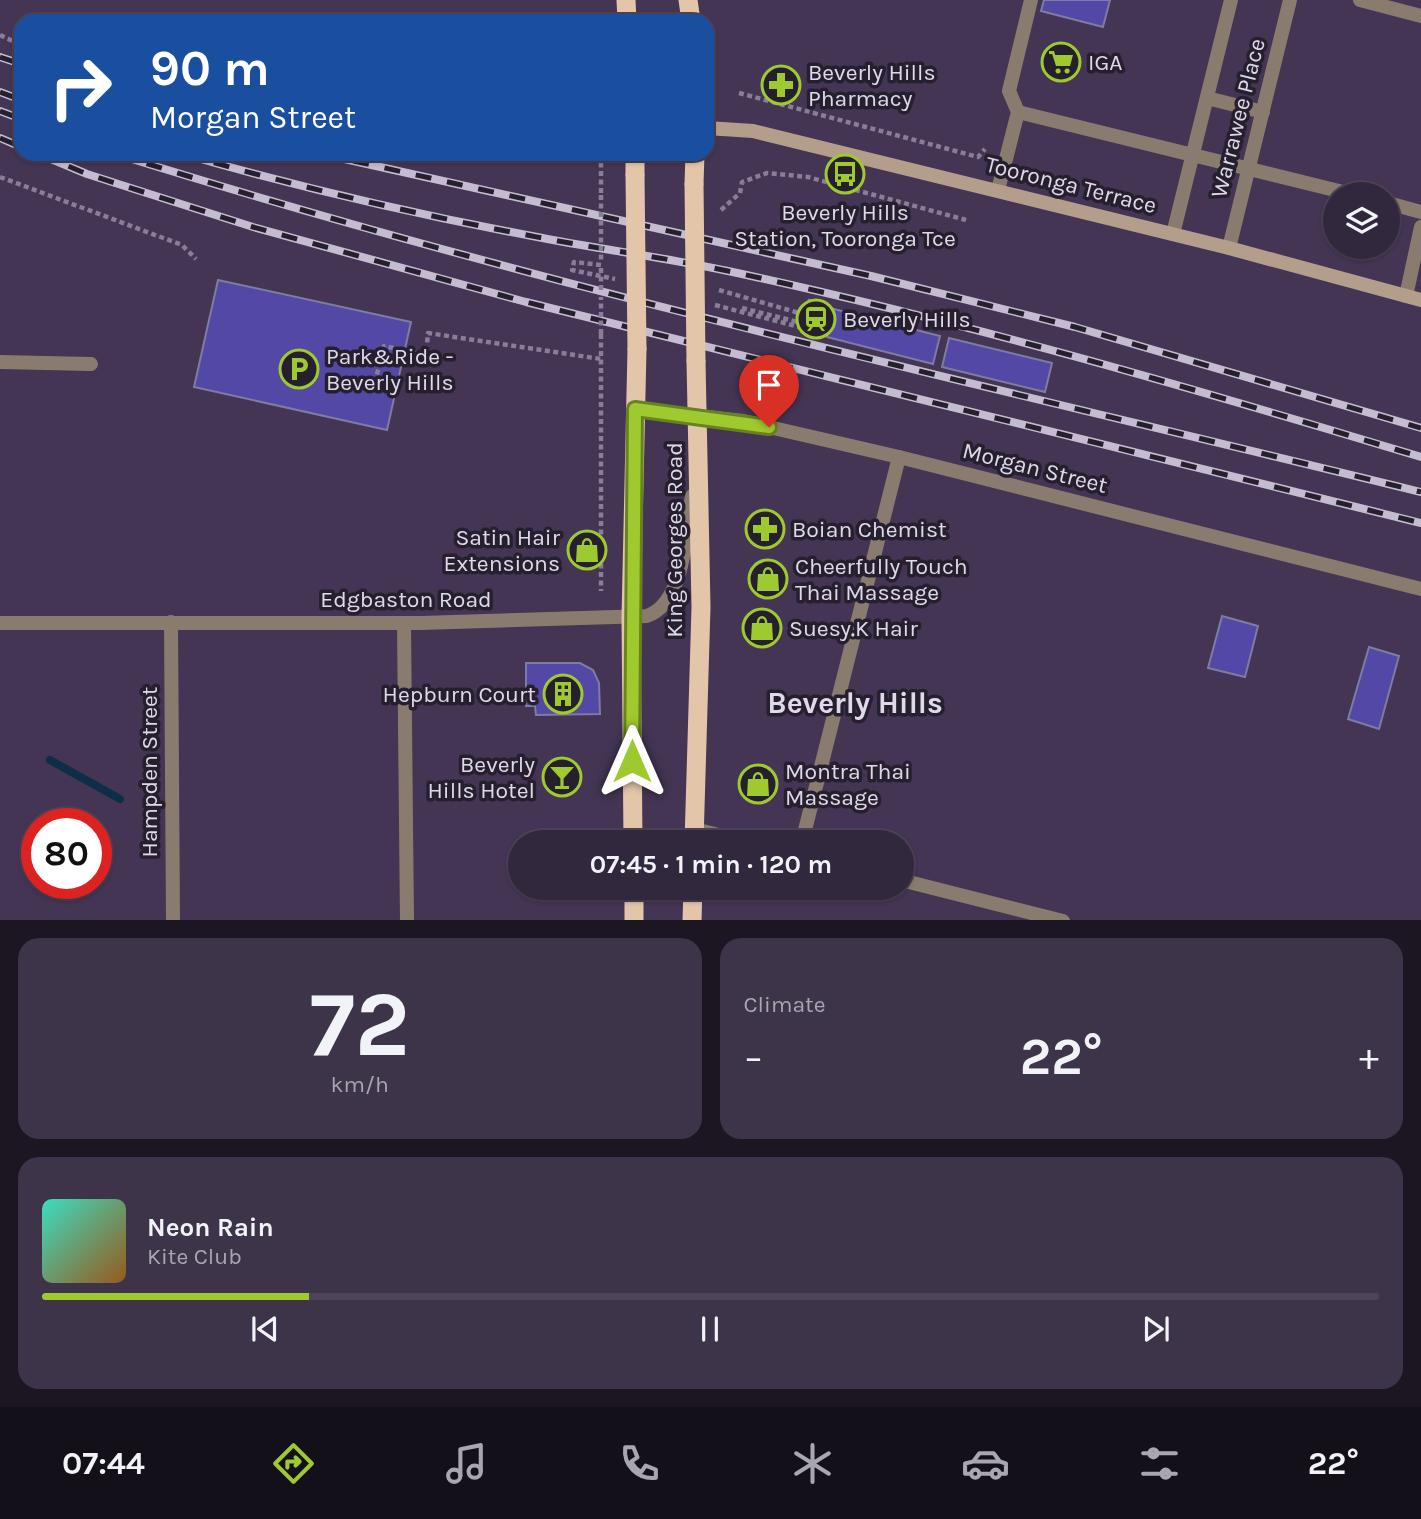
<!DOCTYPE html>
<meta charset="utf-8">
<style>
:root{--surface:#32283e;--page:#3d3449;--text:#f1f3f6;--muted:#a8a6b0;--line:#4d4458;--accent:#9eca2f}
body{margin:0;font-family:Karla,sans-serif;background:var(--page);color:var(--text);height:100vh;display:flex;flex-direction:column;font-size:26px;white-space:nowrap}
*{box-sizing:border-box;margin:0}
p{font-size:23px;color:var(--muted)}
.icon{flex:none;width:38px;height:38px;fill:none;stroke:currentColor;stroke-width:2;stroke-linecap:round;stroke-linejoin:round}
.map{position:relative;height:920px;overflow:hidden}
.details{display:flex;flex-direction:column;gap:18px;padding:18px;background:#1c1622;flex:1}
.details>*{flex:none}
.top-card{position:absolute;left:14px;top:14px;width:700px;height:147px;border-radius:21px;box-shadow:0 2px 5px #0004,0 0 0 2px var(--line);background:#1a4fa0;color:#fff;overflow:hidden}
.buttons{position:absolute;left:1323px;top:182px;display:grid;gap:14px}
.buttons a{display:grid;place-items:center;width:77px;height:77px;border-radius:50%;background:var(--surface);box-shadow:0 2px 5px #0004,0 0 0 2px var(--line);font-size:35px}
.speed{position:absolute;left:21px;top:808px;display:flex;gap:14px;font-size:35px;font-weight:700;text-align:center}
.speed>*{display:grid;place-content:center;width:91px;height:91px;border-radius:50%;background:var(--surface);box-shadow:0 2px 5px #0004,0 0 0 2px var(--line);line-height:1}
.speed .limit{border:10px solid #d22;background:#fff;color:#111}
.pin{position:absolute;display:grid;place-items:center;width:60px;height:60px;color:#fff;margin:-72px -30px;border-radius:50% 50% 50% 0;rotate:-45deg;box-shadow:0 0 7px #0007}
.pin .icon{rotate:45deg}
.me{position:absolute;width:77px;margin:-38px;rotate:0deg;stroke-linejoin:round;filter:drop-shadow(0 0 5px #0008)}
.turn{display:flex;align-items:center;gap:24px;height:147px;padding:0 21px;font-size:32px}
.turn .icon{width:91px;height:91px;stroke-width:2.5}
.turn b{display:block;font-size:49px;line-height:60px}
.big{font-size:52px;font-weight:700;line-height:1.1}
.details .card{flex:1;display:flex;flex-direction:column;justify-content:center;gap:10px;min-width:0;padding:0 24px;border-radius:21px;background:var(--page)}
.details .dial{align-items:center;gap:0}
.dial b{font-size:91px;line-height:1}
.song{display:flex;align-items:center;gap:21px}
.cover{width:84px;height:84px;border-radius:10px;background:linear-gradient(135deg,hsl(170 70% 55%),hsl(30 70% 35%))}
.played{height:7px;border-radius:4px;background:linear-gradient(90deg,var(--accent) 20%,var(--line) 20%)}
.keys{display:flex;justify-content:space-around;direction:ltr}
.heat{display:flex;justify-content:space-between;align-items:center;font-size:38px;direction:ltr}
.details .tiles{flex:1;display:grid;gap:18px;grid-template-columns:1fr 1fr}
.card:last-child{grid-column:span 2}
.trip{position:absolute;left:508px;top:830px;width:406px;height:70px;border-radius:35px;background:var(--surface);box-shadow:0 2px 5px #0004,0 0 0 2px var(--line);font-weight:700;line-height:70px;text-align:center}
.tabs{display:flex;height:112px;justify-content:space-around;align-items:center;background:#141019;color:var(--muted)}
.tabs .icon{width:49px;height:49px}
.tabs .selected{color:var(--accent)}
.tabs b{font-size:32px;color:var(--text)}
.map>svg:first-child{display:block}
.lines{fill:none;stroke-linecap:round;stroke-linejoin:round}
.stream{stroke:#0e2e47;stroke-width:8}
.building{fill:#5448a7;stroke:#7d7da1;stroke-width:2}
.path{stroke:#897e97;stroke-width:4.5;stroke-dasharray:5 3.5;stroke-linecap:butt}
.service{stroke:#897c6f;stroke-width:14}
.minor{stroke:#897c6f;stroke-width:14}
.tertiary{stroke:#897c6f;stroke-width:14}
.secondary{stroke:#b39e8b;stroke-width:14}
.trunk{stroke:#e3c5aa;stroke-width:19}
.rail-casing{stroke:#c5bcd1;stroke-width:8}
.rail{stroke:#26202e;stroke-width:5;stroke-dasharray:16;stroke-linecap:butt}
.path-bridge{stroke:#897e97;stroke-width:4.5;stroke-dasharray:5 3.5;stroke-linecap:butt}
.trunk-bridge{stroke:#e3c5aa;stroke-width:19}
.route-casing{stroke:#67831f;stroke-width:18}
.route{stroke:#9eca2f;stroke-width:12}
.labels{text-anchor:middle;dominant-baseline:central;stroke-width:7;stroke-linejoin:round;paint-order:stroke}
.poi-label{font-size:23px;fill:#e0d8eb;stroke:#26202e;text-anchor:start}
.street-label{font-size:23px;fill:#e0d8eb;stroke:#26202e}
.district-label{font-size:30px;font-weight:bold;fill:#e0d8eb;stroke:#26202e}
</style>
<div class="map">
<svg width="1421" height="921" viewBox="0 0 1421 921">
<rect width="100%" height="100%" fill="#433553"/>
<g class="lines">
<path class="stream" d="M50,760L120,799"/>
</g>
<path class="building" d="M1044,0H1110L1103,27L1041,11Z
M218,280L411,322L387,430L194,387Z
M834,309L940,336L933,364L827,337Z
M949,338L1052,363L1045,392L942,367Z
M1222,616L1258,626L1245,677L1208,668Z
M1369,647L1399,656L1379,729L1348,719Z
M526,663H580L593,670L599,683L600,714L536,715L535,706H526Z"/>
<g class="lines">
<path class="path" d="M0,35L21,45
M739,93L978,157L985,149
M601,154V195
M0,177L182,245L196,259
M721,210L740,193L742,182L767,173L808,177L966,220
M601,265L574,262L572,270L615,279
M601,290V297
M719,290L806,315
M715,305L803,328
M742,308L798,322
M802,333L810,299
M601,334V591
M389,381L376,378L384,346L426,355L428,333L601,359"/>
<path class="service" d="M1360,0L1421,16
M1207,98L1263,112
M998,190L1018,112L1009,91L1031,0
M1406,296L1421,227
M0,362L91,364
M404,623L407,921
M802,842L899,457"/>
<path class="minor" d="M1018,112L1351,194
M1388,203L1421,212
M1173,234L1231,0
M1229,248L1290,0
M171,622L173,921
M0,623H421L647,616C685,603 686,531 692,496
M694,829L748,842
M901,880L1063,921"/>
<path class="tertiary" d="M635,409L743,421L899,457L1421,589"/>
<path class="secondary" d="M707,128L753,131L1229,248L1421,300"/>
<path class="trunk" d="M626,0L627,21
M688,0L691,21
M635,154V175
M694,184L695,154
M633,842L631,617L637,349
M694,842L701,607L696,361
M634,887V921
M692,921L693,887"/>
<defs>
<path id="rail" d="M0,57L21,64
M0,92L21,100
M0,111L21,119
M0,138L21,147
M39,154L87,174L253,227L526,302L1421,523
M116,154C544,288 985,385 1421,492
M183,154C298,187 415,214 532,236C597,249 663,257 728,271C962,321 1192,388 1421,457
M322,154L871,276L1075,327L1421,428"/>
</defs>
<use href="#rail" class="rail-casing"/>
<use href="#rail" class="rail"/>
<path class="path-bridge" d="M601,195V261
M601,290V268
M601,334V297"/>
<path class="trunk-bridge" d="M635,175L637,349
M694,184L696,361"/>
</g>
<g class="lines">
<defs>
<path id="route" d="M632,761L635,409L769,427"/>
</defs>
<use href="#route" class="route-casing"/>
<use href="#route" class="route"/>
</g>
<defs>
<symbol id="supermarket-ring" viewBox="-11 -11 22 22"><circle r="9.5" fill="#26202e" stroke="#9eca2f" stroke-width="1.5"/><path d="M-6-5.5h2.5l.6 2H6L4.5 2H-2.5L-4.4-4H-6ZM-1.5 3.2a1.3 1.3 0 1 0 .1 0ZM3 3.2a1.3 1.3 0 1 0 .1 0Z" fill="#9eca2f"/></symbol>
<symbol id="pharmacy-ring" viewBox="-11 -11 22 22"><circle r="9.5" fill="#26202e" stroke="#9eca2f" stroke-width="1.5"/><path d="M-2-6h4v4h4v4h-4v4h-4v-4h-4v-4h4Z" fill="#9eca2f"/></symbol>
<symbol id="bus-ring" viewBox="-11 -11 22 22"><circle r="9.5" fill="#26202e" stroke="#9eca2f" stroke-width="1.5"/><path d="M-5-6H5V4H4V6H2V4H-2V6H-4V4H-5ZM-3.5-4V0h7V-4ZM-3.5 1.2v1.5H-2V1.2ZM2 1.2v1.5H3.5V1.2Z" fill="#9eca2f"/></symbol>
<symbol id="station-ring" viewBox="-11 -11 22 22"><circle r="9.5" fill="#26202e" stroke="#9eca2f" stroke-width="1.5"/><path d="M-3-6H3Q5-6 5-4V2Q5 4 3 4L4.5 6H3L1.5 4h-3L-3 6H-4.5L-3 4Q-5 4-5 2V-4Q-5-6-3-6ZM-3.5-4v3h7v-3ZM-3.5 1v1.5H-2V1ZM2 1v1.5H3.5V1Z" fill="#9eca2f"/></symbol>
<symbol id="parking-ring" viewBox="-11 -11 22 22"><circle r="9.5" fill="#26202e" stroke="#9eca2f" stroke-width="1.5"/><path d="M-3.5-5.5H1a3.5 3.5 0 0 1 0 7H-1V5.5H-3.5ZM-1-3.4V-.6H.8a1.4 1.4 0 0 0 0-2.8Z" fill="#9eca2f"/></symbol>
<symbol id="shop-ring" viewBox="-11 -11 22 22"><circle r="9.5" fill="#26202e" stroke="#9eca2f" stroke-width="1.5"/><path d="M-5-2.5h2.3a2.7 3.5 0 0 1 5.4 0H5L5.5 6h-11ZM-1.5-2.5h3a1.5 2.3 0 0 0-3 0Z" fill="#9eca2f"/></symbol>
<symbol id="building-ring" viewBox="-11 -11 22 22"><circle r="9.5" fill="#26202e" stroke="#9eca2f" stroke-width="1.5"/><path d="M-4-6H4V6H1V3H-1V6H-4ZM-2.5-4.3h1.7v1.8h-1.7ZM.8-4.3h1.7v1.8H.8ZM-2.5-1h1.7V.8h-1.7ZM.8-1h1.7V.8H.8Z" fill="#9eca2f"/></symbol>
<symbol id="bar-ring" viewBox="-11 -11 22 22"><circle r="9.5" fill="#26202e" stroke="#9eca2f" stroke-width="1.5"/><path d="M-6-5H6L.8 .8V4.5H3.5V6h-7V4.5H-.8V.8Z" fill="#9eca2f"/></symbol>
</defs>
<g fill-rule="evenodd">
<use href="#supermarket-ring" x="1039" y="40" width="44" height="44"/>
<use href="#pharmacy-ring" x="759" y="63" width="44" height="44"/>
<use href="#bus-ring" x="823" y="152" width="44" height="44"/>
<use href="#station-ring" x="794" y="297" width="44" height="44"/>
<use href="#parking-ring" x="277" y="347" width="44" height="44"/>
<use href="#pharmacy-ring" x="743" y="507" width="44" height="44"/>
<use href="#shop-ring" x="565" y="528" width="44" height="44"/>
<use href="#shop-ring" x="746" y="557" width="44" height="44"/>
<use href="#shop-ring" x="740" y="606" width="44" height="44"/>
<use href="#building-ring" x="541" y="672" width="44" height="44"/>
<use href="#bar-ring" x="540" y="755" width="44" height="44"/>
<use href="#shop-ring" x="736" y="762" width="44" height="44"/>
</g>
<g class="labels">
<g class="poi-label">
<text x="1088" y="62">IGA</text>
<text x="808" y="72">Beverly Hills<tspan x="808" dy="26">Pharmacy</tspan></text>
<text x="845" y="212" text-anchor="middle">Beverly Hills<tspan x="845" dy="26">Station, Tooronga Tce</tspan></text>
<text x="843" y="319">Beverly Hills</text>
<text x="326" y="356">Park&amp;Ride -<tspan x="326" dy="26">Beverly Hills</tspan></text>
<text x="792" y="529">Boian Chemist</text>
<text x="560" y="537" text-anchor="end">Satin Hair<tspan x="560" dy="26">Extensions</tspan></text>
<text x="795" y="566">Cheerfully Touch<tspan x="795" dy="26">Thai Massage</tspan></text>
<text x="789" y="628">Suesy.K Hair</text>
<text x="536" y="694" text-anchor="end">Hepburn Court</text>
<text x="535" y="764" text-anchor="end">Beverly<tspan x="535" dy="26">Hills Hotel</tspan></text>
<text x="785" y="771">Montra Thai<tspan x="785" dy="26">Massage</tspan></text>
</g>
<g class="street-label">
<text transform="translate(1238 118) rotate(-76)">Warrawee Place</text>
<text transform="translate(1071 185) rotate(14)">Tooronga Terrace</text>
<text transform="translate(1035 468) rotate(14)">Morgan Street</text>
<text transform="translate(674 540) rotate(-90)">King Georges Road</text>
<text x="406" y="599">Edgbaston Road</text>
<text transform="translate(149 772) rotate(-90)">Hampden Street</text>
</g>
<g class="district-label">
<text x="855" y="703">Beverly Hills</text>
</g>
</g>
</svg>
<div class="buttons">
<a><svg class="icon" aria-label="layers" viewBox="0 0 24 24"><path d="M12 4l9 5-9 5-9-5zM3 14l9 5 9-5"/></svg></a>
</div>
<div class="speed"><div class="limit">80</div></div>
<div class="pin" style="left:769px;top:427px;background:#d93025"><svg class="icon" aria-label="arrive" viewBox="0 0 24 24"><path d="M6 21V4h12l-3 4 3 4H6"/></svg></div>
<svg class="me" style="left:632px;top:761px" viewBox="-20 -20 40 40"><path d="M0-17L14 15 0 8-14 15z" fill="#9eca2f" stroke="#fff" stroke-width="4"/></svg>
<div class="trip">07:45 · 1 min · 120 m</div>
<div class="top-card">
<div class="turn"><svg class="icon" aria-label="right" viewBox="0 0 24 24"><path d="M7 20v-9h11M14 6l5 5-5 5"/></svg><div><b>90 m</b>Morgan Street</div></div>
</div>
</div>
<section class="details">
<div class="tiles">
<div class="card dial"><b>72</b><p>km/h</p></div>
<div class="card"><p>Climate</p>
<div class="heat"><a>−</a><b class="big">22°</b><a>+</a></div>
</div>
<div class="card">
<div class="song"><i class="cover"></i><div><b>Neon Rain</b><p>Kite Club</p></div></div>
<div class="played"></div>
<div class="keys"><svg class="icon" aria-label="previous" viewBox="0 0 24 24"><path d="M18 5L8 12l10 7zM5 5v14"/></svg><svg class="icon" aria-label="pause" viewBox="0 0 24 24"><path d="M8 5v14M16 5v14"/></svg><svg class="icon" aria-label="next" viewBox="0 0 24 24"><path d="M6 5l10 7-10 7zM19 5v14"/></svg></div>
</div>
</div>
</section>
<nav class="tabs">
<b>07:44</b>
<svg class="icon selected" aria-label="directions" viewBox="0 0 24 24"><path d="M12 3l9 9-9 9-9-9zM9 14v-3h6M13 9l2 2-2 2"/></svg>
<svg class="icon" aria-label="music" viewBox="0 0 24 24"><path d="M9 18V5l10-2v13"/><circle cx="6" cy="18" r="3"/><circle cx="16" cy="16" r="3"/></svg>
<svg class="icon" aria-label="phone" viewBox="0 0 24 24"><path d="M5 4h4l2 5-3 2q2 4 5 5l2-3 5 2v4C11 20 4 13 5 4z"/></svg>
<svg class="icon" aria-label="climate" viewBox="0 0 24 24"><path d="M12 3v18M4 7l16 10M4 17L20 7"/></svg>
<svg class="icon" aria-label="car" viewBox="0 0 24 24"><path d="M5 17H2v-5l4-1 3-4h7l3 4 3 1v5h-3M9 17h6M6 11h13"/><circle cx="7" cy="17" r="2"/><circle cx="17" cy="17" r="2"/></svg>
<svg class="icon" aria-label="filters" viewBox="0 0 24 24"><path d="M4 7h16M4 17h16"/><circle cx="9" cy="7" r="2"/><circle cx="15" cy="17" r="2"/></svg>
<b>22°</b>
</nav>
